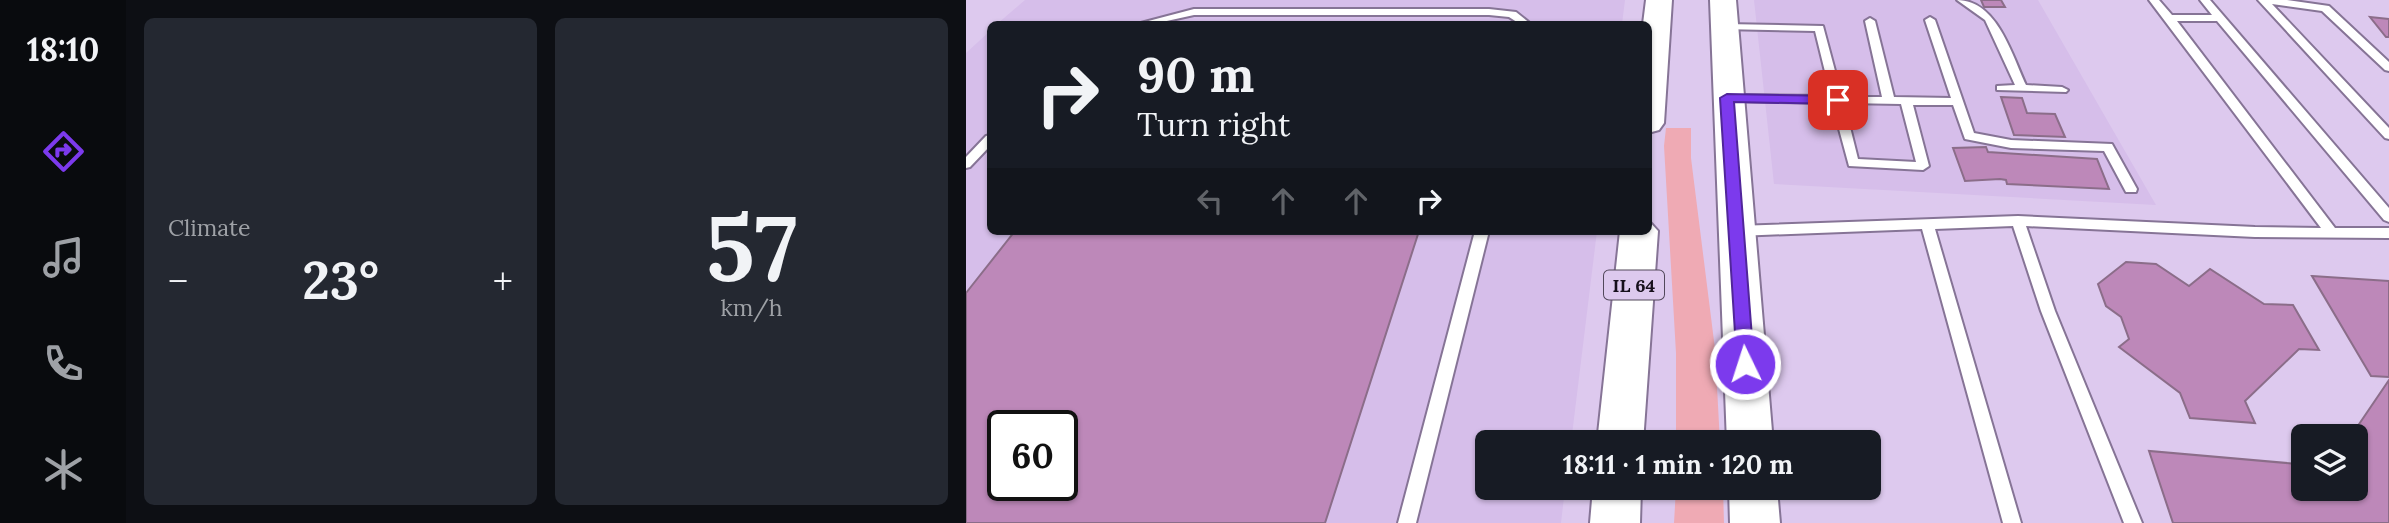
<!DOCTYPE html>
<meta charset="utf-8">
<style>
:root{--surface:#171b24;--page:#242831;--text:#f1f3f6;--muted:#9ea1a6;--accent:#7c3aed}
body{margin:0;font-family:Lora,serif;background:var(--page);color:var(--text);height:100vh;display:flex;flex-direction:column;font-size:26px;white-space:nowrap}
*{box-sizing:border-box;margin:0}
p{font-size:23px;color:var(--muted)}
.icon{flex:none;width:38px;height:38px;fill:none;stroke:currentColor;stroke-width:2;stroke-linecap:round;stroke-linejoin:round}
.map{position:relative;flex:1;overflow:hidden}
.sheet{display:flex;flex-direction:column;gap:18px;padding:18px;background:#0d0f14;width:840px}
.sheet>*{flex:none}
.top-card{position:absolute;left:21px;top:21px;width:665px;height:214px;border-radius:10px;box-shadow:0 2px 5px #0004;background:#171b24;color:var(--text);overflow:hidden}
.fabs{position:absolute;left:1325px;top:424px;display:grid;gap:14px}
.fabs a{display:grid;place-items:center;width:77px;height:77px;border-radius:10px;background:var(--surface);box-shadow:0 2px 5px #0004;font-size:35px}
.speed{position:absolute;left:21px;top:410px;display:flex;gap:14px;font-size:35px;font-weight:700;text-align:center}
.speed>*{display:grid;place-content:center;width:91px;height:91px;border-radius:50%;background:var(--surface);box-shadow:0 2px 5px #0004;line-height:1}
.speed .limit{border:4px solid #111;border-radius:10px;background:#fff;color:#111}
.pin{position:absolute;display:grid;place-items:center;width:60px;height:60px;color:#fff;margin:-30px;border-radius:14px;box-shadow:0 4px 10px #0006}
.me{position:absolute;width:77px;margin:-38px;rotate:356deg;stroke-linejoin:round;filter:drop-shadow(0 0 5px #0008)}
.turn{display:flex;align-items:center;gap:24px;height:147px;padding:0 35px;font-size:32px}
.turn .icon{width:91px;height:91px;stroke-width:2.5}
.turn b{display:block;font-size:49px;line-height:60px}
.lanes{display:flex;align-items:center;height:66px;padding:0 35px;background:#0003;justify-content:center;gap:35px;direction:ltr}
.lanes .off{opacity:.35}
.big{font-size:52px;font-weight:700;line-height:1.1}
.sheet .widget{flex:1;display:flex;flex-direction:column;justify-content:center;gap:10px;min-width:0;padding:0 24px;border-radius:10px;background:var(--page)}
.sheet .dial{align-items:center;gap:0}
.dial b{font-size:91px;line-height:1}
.heat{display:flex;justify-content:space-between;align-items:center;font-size:38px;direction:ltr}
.sheet .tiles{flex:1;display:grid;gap:18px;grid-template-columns:repeat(2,1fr)}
.trip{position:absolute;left:509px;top:430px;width:406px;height:70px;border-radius:10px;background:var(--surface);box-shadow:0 2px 5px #0004;font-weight:700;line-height:70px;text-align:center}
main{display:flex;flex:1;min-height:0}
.tab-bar{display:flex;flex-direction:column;width:126px;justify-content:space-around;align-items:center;background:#090b0e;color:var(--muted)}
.tab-bar .icon{width:49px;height:49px}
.tab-bar .on{color:var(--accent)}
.tab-bar b{font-size:32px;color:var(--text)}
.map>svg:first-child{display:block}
.built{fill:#d6beea;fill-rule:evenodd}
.green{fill:#efaab4}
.building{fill:#bd88b9;stroke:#8b6d89;stroke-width:2;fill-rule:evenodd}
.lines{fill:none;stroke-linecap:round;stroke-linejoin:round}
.lane-casing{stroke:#867496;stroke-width:4}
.primary-casing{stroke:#867496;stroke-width:4}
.lane{fill:#fff;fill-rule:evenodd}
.primary{fill:#fff;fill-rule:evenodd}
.route{fill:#7c3aed;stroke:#51269a;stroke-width:2}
.labels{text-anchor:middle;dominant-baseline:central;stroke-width:6;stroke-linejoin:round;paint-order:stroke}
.shield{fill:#ddc9ee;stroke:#52485b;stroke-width:2}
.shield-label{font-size:18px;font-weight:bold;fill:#17101c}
</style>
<main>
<nav class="tab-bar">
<b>18:10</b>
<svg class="icon on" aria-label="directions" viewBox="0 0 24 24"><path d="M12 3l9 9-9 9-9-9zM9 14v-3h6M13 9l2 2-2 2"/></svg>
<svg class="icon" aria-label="music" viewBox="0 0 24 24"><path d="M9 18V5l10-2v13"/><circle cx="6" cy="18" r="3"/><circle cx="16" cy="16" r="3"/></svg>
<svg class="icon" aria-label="phone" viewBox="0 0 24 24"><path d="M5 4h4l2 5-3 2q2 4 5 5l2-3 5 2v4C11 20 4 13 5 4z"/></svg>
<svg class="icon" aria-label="climate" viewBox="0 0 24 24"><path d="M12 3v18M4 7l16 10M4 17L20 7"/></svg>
</nav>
<section class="sheet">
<div class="tiles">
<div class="widget"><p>Climate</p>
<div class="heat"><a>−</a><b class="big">23°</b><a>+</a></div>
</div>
<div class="widget dial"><b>57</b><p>km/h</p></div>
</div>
</section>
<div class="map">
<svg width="1423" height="523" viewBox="0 0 1423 523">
<rect width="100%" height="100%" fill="#ddc9ee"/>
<path class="built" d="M59,0H659L656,24H31Z
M788,0H1072L1190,205L808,184Z
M24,31V231H631L605,443H522V488H599L595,523H0V53ZM37,425H96V485H37Z"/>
<path class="green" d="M700,128H725V158L749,349L754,443H710V353L698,146Z
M710,488H757L758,523H708Z"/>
<path class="building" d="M1015,0H1035L1039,7H1018Z
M1404,17L1423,19V37H1420Z
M1035,97L1056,98L1061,113L1089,114L1099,137L1048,135Z
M1020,147L1022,152L1131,159L1143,189L1041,184L1040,180L1034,179L999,181L987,148Z
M49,231H453L359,523H0V293ZM37,425H96V485H37Z
M1160,262L1190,264L1223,286L1244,269L1298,304L1327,305L1353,350L1333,349L1279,401L1289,423L1224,418L1214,393L1153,347L1163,339L1155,317L1140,306L1132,284Z
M1346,276L1423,281V377L1405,376Z
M1423,380V523H1207L1183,451L1332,464L1337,474V488H1344L1346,492L1348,488H1390V436H1385Z"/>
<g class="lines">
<defs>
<path id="lane" d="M991,0C1031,0 1046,55 1060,85L1096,87L1102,90L1100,92L1031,90V86L1049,85L1019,20Z
M1183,0H1193L1206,15H1246L1234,0H1244L1423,208V222L1418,220L1251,21H1211L1369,228H1423V238L1289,237L1060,226L1089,311L1176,523H1158L1075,311L1047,226L969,229L1055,523H1037L956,229L771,236L764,231L771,226L1052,216L1289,227L1355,228Z
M1292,0H1321L1363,6L1423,62V71L1419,70L1356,11L1306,4L1423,128V139L1419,138Z
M228,9H523L550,12L565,24H554L543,17L523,15H228L187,24H171Z
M964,17L969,20L1008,133L1045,140L1146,144L1171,189L1170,192H1160L1138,151L1045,148L999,139L987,105H947L963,166L957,170L883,166L866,103L761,101L755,98L761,95L865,96L849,31L755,29V25L759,24L857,26L876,97H916L899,21L904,18L909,21L928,97L985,98L959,20ZM878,103L935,104L950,162L892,159Z
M24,135V146L4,167L0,168V157L20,136Z
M509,231H523L450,523H432Z"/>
<path id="primary" d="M680,0H706L698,123L693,130L682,133V24H677Z
M744,0H770L807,443H761Z
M682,220L692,231L677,443H631L654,231H682Z
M627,488H675L674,523H624Z
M763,488H811L814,523H764Z"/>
</defs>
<use href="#lane" class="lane-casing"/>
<use href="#primary" class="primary-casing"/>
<use href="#lane" class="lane"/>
<use href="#primary" class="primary"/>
</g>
<path class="route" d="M761,94L872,96L878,100L872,104L768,102L788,364L786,370L779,372L773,370L771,364L754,98Z"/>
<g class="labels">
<rect class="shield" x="638" y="270.5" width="60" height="29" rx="5"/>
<g class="shield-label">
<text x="668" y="285">IL 64</text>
</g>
</g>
</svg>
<div class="fabs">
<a><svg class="icon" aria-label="layers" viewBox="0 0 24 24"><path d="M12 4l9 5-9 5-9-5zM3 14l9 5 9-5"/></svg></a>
</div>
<div class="speed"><div class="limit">60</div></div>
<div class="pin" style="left:872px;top:100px;background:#d93025"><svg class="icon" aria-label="arrive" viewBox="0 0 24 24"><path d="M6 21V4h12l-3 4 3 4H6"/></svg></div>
<svg class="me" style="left:779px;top:364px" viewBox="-20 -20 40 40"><circle r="17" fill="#7c3aed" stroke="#fff" stroke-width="3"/><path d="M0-11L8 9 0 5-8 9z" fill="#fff"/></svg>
<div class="trip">18:11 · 1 min · 120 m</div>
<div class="top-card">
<div class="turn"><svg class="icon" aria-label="right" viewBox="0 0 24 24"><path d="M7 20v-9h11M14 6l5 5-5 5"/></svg><div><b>90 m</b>Turn right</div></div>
<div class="lanes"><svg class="icon off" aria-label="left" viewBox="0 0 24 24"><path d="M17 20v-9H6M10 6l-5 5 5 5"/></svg><svg class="icon off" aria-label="ahead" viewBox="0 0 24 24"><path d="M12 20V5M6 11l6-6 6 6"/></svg><svg class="icon off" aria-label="ahead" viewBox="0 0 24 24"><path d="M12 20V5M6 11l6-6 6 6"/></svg><svg class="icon" aria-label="right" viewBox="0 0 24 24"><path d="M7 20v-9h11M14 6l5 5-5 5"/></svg></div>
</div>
</div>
</main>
